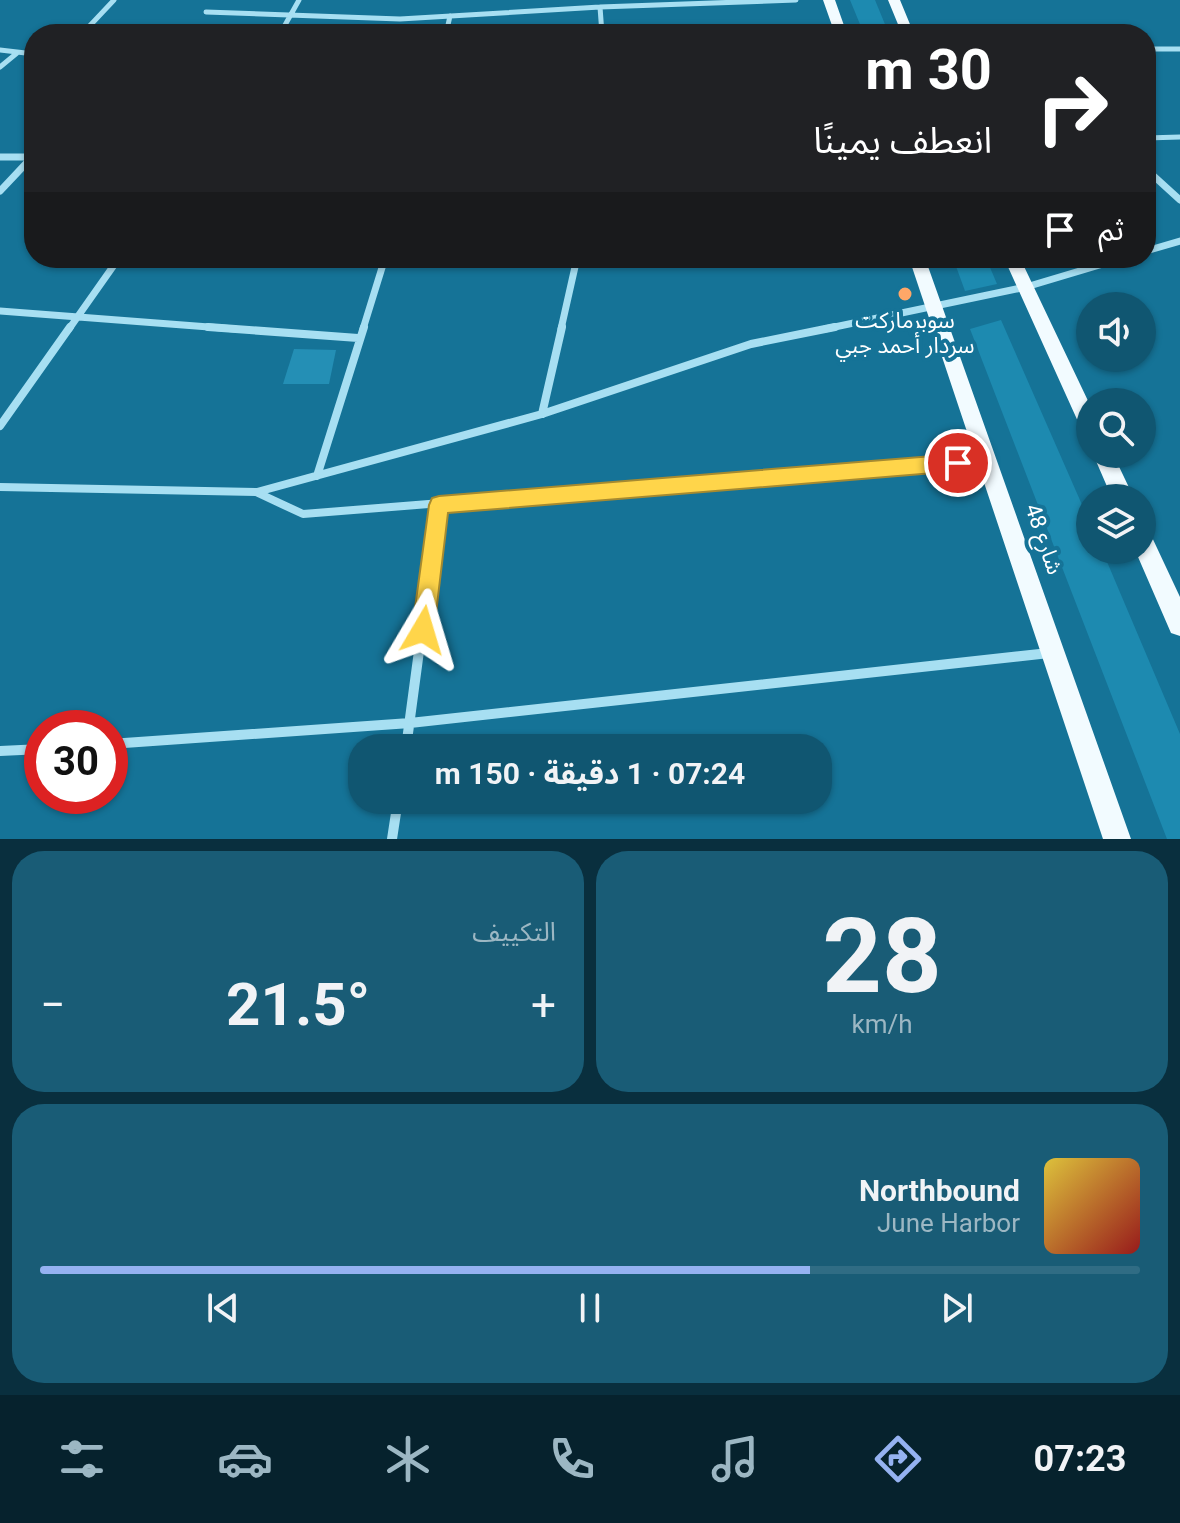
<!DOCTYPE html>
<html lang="ar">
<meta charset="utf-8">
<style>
:root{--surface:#105671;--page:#195c76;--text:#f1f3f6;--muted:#9cb7c3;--line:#306c84;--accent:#95b2f1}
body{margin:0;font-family:Roboto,"Noto Sans Arabic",sans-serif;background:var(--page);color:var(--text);direction:rtl;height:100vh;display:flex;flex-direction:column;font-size:30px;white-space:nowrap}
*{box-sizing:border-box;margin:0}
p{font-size:26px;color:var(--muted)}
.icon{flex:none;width:44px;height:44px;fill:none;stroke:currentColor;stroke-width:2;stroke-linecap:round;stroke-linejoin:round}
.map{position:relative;height:839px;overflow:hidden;direction:ltr}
.panel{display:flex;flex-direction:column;gap:12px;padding:12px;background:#092f3e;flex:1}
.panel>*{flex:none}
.guide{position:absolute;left:24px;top:24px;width:1132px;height:244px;border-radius:32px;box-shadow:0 2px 6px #0004;direction:rtl;background:#202124;color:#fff;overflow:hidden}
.buttons{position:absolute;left:1076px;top:292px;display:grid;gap:16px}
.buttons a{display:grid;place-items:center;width:80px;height:80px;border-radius:50%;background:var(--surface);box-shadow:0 2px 6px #0004;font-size:40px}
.speed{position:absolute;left:24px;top:710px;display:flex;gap:16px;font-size:40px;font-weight:700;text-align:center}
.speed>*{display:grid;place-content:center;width:104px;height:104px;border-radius:50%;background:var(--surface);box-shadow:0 2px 6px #0004;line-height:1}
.speed .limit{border:12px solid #d22;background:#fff;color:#111}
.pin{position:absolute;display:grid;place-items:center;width:68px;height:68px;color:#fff;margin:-34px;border:4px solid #fff;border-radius:50%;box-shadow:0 2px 8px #0007}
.me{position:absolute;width:88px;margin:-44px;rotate:7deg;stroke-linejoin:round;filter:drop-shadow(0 0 6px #0008)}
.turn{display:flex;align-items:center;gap:28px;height:168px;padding:0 32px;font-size:36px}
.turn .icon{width:104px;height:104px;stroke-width:2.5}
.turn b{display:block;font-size:56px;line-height:68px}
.then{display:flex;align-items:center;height:76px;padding:0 32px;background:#0003;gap:16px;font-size:30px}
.big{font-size:60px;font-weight:700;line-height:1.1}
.panel .widget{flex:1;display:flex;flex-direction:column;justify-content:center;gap:12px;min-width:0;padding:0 28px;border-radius:32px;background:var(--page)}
.panel .dial{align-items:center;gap:0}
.dial b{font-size:104px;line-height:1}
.song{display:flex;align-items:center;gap:24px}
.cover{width:96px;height:96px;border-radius:12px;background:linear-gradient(135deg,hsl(50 70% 55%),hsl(0 70% 35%))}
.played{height:8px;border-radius:4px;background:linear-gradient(90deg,var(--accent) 70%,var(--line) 70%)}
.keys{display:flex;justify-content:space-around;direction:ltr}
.heat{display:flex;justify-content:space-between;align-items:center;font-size:44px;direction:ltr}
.panel .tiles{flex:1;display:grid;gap:12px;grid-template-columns:1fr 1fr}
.widget:last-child{grid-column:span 2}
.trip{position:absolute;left:348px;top:734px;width:484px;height:80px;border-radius:32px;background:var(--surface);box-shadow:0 2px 6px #0004;font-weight:700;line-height:80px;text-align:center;direction:rtl}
.tabs{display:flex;height:128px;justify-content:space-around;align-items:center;background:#06222d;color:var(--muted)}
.tabs .icon{width:56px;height:56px}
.tabs .on{color:var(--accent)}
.tabs b{font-size:36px;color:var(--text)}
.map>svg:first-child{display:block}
.green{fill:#1d8ab0}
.building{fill:#248fb5}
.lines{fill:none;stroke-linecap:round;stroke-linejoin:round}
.street-far3{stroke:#a7dff2;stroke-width:5}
.street-far2{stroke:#a7dff2;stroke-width:7}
.street-far1{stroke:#a7dff2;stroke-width:8}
.street{stroke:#a7dff2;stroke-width:10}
.primary{fill:#f2fbff;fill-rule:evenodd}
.route{fill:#ffd54a;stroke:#a68a30;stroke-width:2}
.poi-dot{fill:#ffa768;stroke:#157397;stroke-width:3}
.labels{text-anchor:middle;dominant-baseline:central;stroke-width:8;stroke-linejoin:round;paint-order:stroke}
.poi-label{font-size:22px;fill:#fff;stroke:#157397}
.street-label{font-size:22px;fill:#fff;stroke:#157397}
</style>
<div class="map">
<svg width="1180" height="839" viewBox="0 0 1180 839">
<rect width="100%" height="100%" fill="#157397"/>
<path class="green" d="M850,0H875L889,34H864Z
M953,258H986L997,284L965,291Z
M1001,320L1090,523V550H1102L1180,734V839H1167L970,329Z"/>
<path class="building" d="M294,349L336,350L329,384H283Z"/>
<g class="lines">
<path class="street-far3" d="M600,7L602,34
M206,12L400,19L600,7L796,0
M82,34L114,0
M280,34L299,0
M446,34L450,16
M1146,49H1180
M0,50L34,54
M0,67L17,53
M1146,138L1180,137"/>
<path class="street-far2" d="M0,157H33
M1146,169L1180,200
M0,191L34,155
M1146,251L1180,241
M0,311L235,329
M69,329L119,258
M363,329L385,258
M561,329L577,258
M825,329L1026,287L1123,258"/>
<path class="street-far1" d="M208,327L358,338
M542,414L562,327
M0,426L70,327
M317,476L364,327
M0,487L257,492L542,414L751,344L835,327
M258,493L303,514L985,460
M432,556L439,505"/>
<path class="street" d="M110,744L410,723L1049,653
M406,748L432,554
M0,751L42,749
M392,839L398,800"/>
<path class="primary" d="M823,0H835L847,34H835Z
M888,0H900L914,34H902Z
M909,258H925L1131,839H1103Z
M1004,258H1020L1090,405V434L1083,432L1080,426Z
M1093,454H1113L1134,498H1112Z
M1142,529L1150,533L1180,597V636L1171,633L1135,550H1142Z"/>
</g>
<path class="route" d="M958,454L965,457L968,463L965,468L958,471L448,513L434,630L430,637L423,641L415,637L412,630L429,505L432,498L439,496Z"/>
<circle class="poi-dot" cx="905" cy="294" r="8"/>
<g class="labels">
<g class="poi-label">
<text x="905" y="320">سوبرماركت<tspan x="905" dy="25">سردار أحمد جبي</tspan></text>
</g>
<g class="street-label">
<text transform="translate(1044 539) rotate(71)">48 شارع</text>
</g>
</g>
</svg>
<div class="buttons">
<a><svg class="icon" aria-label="sound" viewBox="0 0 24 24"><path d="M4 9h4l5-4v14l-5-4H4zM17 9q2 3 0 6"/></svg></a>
<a><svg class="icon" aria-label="search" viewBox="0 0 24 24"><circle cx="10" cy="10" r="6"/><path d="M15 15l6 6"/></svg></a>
<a><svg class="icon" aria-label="layers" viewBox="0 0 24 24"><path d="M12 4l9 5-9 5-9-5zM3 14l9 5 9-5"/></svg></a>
</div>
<div class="speed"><div class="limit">30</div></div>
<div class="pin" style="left:958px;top:463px;background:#d93025"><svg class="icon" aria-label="arrive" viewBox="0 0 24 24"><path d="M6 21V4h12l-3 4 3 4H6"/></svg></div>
<svg class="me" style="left:423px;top:630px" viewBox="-20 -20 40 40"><path d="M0-17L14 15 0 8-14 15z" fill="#ffd54a" stroke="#fff" stroke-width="4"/></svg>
<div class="trip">07:24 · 1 دقيقة · 150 m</div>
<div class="guide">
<div class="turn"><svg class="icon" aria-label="right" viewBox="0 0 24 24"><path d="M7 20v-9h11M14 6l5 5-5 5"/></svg><div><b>30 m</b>انعطف يمينًا</div></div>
<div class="then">ثم<svg class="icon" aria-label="arrive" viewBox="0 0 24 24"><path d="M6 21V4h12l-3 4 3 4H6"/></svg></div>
</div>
</div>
<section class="panel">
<div class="tiles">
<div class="widget dial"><b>28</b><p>km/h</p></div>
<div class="widget"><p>التكييف</p>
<div class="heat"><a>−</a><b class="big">21.5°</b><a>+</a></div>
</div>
<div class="widget">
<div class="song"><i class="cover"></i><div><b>Northbound</b><p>June Harbor</p></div></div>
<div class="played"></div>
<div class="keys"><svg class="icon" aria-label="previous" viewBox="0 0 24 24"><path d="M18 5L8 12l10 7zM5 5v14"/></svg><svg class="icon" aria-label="pause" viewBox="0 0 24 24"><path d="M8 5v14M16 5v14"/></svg><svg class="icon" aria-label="next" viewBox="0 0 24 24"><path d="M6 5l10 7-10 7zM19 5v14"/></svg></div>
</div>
</div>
</section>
<nav class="tabs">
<b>07:23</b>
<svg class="icon on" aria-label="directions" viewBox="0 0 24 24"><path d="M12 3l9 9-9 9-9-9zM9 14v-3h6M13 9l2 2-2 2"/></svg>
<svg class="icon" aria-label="music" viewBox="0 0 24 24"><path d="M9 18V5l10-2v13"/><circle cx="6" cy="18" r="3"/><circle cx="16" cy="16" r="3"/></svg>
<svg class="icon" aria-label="phone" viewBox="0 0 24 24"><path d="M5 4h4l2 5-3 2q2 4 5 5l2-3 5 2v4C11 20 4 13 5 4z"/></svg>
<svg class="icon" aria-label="climate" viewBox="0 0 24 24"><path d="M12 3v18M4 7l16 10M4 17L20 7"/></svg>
<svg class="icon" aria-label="car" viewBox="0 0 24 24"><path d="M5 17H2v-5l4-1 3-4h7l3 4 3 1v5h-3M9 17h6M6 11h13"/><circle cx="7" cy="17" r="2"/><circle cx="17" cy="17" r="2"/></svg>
<svg class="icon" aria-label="filters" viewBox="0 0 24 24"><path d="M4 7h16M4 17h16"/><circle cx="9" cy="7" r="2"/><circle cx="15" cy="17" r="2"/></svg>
</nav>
